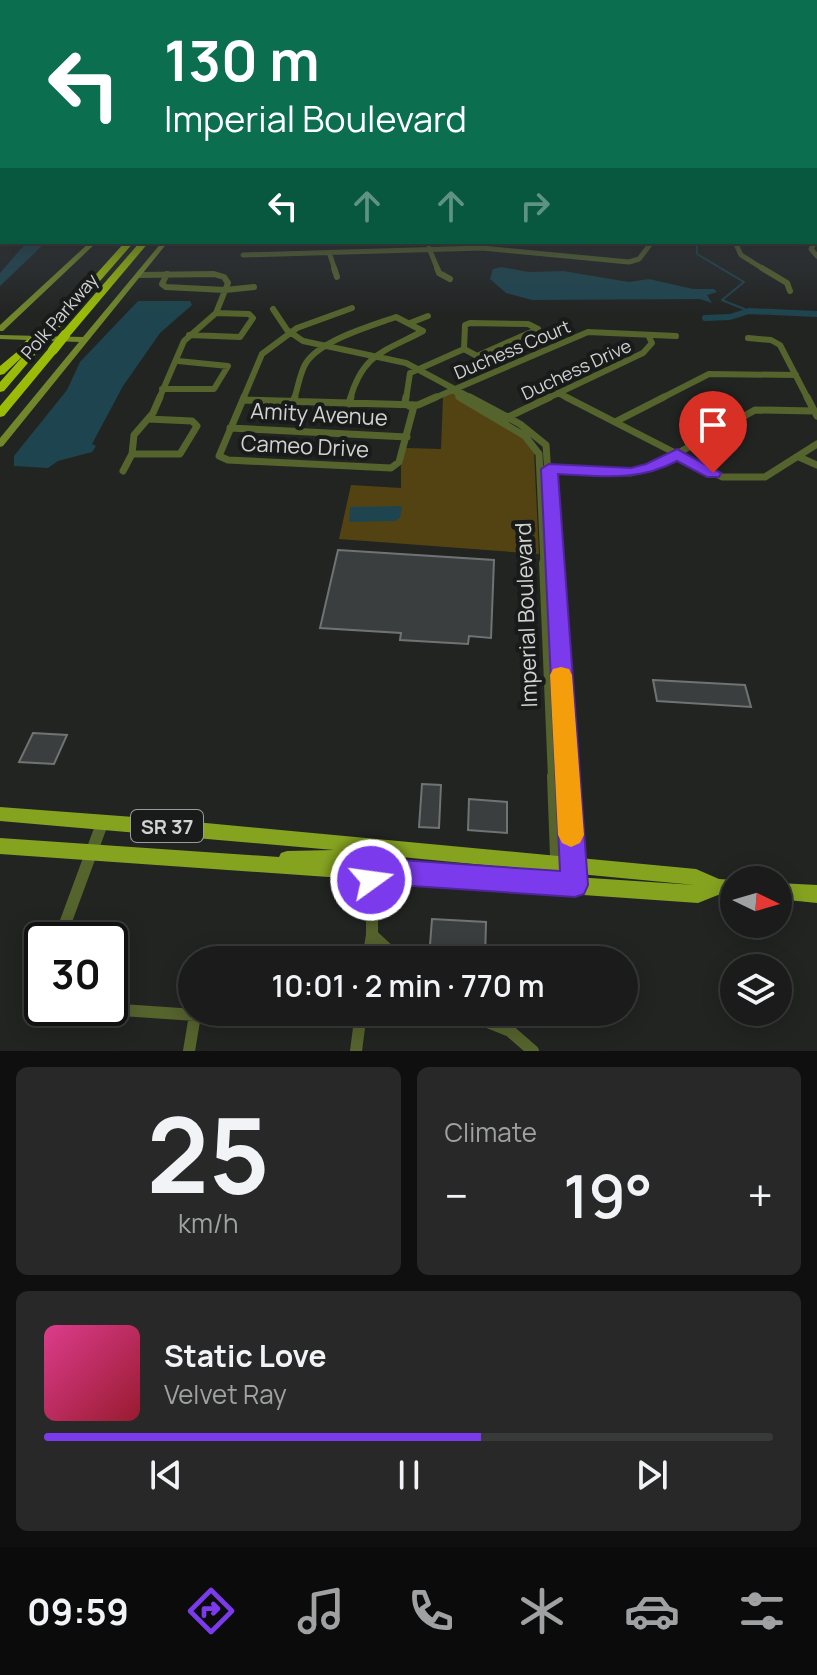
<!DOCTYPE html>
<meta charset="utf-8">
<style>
:root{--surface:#1a1b1a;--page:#272827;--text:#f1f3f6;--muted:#9fa1a2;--line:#383939;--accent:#7c3aed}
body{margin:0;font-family:Manrope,sans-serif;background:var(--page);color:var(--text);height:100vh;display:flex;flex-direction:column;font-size:30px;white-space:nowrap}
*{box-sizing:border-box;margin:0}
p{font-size:26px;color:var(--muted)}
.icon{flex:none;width:44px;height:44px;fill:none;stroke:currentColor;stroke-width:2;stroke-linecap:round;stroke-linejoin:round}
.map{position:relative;height:1051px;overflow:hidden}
.drawer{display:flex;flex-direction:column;gap:16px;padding:16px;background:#0e0f0e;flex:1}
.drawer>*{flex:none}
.hud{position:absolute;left:0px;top:0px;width:818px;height:244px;box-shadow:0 4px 20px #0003,0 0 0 2px var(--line);background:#0b6e4f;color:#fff;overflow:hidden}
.needle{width:52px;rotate:95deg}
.fabs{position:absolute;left:720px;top:866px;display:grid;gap:16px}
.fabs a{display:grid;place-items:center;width:72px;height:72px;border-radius:50%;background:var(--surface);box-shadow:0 4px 20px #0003,0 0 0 2px var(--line);font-size:40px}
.speed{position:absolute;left:24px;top:922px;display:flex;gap:16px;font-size:40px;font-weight:700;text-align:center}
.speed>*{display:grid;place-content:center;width:104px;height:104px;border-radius:50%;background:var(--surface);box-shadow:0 4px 20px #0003,0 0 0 2px var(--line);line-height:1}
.speed .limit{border:4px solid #111;border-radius:12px;background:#fff;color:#111}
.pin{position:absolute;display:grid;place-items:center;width:68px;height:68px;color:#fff;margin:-82px -34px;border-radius:50% 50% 50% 0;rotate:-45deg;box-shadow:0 0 8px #0007}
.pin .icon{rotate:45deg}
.me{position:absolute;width:88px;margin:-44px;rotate:76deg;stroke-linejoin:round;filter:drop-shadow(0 0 6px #0008)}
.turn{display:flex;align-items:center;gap:28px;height:168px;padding:0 32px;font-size:36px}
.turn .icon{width:104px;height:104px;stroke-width:2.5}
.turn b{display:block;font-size:56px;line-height:68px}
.lanes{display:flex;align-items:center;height:76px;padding:0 32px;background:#0003;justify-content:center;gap:40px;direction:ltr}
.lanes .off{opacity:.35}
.big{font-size:60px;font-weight:600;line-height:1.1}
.drawer .widget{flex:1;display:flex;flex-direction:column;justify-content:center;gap:12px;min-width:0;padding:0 28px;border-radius:12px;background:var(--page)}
.drawer .dial{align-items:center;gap:0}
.dial b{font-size:104px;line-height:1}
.song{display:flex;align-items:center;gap:24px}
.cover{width:96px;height:96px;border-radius:12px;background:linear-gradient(135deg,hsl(330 70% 55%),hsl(350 70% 35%))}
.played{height:8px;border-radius:4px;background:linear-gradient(90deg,var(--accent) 60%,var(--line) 60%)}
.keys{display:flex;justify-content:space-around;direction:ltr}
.heat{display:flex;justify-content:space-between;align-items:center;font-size:44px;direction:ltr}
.drawer .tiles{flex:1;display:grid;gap:16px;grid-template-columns:1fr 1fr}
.widget:last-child{grid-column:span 2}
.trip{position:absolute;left:178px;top:946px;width:460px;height:80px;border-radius:40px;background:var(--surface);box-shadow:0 4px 20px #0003,0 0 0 2px var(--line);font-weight:600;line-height:80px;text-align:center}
.menu{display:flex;height:128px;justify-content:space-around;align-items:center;background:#0a0b0a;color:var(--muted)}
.menu .icon{width:56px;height:56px}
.menu .on{color:var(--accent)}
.menu b{font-size:36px;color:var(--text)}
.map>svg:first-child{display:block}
.green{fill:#544312}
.water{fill:#1e454f}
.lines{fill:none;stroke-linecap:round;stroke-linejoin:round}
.stream{stroke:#1e454f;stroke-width:2}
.canal{stroke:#1e454f;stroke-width:6}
.building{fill:#3b3e3e;stroke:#6f7373;stroke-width:2}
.street-far4{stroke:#55632d;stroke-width:5}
.street-far3{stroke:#55632d;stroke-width:6}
.street-far2{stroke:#55632d;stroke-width:7}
.street-far1{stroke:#55632d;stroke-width:10}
.street{stroke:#55632d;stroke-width:12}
.secondary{fill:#71872a;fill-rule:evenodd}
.primary{fill:#86a320;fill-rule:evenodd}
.highway{fill:#9abc08;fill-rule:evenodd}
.highway-bridge{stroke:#9abc08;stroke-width:10}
.route{fill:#7c3aed;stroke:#51269a;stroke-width:2}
.slow{fill:#f59e0b}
.labels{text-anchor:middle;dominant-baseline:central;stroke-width:8;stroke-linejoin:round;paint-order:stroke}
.far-street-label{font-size:18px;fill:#d1d3d2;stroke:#181b19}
.shield{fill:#181b19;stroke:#9a9c9a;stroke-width:2}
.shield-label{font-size:20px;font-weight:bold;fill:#d1d3d2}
.street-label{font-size:22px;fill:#d1d3d2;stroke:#181b19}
</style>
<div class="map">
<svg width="817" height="1051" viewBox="0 0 817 1051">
<rect width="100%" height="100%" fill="#222422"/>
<path class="green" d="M452,392L457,398L522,437L534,451L539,554L339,539L351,485L401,488V466L406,448L441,449L443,397Z"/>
<path class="water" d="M27,242H46L0,286V273Z
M501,267L529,272L563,271L629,282L649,279L693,289H714L717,292L707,295L712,303L700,299L532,300L506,293L490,279L493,269Z
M138,301H190L192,305L160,333L123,386L92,444L96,446L92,452L58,461L48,468L14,466V456L67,390L80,362Z
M402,506L400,518L396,521L349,522L350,507Z"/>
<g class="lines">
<path class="stream" d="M697,242V254L744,282L722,300L749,311"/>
<path class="canal" d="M705,318L730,317L749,311L817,314"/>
</g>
<path class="building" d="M338,550L494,560L491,638L469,636L468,644L400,640L401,633L320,628Z
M653,680L745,685L751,707L657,701Z
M33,733L67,735L54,764L19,762Z
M422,784L441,785L439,828L419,827Z
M469,799L507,802V833L468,830Z
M432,919L486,922L485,960H448L430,945Z"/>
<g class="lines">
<path class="street-far4" d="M735,242L741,255L765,270
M815,242L811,249L817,256
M429,248L438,270
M243,255L482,248L629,262L639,259L652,242
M330,255L335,270"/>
<path class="street-far3" d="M334,268L337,277
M437,268L439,273L450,279
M762,268L787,283L790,291
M167,274L162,284L166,287L225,290L254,287
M139,275L214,274L224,277L228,283L216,313L184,341L159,399
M273,309L287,330L303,341L406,363L473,399
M410,323L428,316
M470,323L528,324L538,329L477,356L464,349L465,325Z
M189,335L240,337L253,318L249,314L216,313
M748,338L771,340L780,345L808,399
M162,389H214L228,366L178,361
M454,390L462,399
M558,393L570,399
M243,399L262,354L297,328L352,308
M294,399C298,388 300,372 306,363C321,340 371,326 396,317L423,331C384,352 363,353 350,399
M406,399L410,373L464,349
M432,399L588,332L676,336
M546,399L643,353L652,343L648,335
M660,399L709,374L796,375"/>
<path class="street-far2" d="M244,397L219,456L228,460L391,468L399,462L414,406
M406,397L405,402L409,406
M459,397L525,436L539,454L544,565
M470,397L520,424L546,445L554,565
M566,397L722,477H765L817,444
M807,397L817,416
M243,400L418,405L436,397
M293,402L295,397
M349,404L351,397
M504,419L550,397
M615,422L664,397
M230,428L407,437
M132,454H180L197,426L192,421L148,419
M799,457L817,465
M545,469L631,473L655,466L755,410L814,411
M123,471L132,454L134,435L153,413L160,397"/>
<path class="street-far1" d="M544,563L553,778
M554,563L568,778"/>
<path class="street" d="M553,776L557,883
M568,776L575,885
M372,935L399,960
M59,940L103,821
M368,960L372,935V871
M92,1008L195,1015L189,1051
M462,1012L510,1031L533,1051
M356,1051L361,1012"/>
<path class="secondary" d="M90,242H97L3,331H0V325Z
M162,242H168L3,446L0,447V438L79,342L0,339V335L83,337Z"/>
<path class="primary" d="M0,807L174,820L696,869L719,879L735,880L734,896L718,895L698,903L0,854V838L279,857L281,853L287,851L334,850L0,821ZM380,855L695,885L365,863Z
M778,883L817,885V903L778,899Z"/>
<path class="highway" d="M125,242H134L52,336H44V332Z
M140,242H149L69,337H61V333Z
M24,346L29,349L38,348L39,350L4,391L0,392V382L24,355L4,374L0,375V366Z
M53,347L58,350L57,352L4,416L0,417V406L49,348Z"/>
<path class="highway-bridge" d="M24,349L44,333
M53,350L65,335"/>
</g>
<linearGradient id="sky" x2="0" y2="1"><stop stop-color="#131413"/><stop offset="0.53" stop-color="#3e454f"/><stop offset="1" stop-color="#3e454f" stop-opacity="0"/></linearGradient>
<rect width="817" height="315" fill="url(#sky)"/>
<path class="route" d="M677,449L721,473L719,477H707L677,461C638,482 601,476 558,474L588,885L584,894L575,897L383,884L380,889L371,893L361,889C356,879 358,872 363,862L372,858L560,871L541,469L549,464L631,468L646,464Z"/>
<path class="slow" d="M561,667L569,669L572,675L584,835L580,843L571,847L562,843L558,835L550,675L553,669Z"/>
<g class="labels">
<g class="far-street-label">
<text transform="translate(59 316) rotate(-49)">Polk Parkway</text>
<text transform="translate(512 349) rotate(-23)">Duchess Court</text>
<text transform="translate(576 369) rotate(-25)">Duchess Drive</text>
</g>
<rect class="shield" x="131" y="810" width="72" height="32" rx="6"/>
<g class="shield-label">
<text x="167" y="826">SR 37</text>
</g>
<g class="street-label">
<text transform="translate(319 414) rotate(3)">Amity Avenue</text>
<text transform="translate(305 446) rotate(3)">Cameo Drive</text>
<text transform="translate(526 615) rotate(-92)">Imperial Boulevard</text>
</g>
</g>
</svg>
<div class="fabs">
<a><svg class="needle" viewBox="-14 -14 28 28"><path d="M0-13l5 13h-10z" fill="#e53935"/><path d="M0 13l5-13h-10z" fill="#9fa1a2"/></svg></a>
<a><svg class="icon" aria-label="layers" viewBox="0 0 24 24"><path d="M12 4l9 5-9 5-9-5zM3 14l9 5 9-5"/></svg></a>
</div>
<div class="speed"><div class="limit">30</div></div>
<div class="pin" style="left:713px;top:473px;background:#d93025"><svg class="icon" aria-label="arrive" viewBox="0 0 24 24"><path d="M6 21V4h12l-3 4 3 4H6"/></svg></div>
<svg class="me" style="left:371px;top:880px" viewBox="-20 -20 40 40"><circle r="17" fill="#7c3aed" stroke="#fff" stroke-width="3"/><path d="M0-11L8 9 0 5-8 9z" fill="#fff"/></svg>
<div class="trip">10:01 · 2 min · 770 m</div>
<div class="hud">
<div class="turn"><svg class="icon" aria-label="left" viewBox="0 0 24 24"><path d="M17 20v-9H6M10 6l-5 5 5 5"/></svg><div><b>130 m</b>Imperial Boulevard</div></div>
<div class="lanes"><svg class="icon" aria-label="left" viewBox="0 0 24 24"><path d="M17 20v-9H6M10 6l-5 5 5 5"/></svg><svg class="icon off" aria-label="ahead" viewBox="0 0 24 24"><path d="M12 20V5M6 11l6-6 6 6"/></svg><svg class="icon off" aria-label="ahead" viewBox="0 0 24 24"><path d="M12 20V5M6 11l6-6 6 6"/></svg><svg class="icon off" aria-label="right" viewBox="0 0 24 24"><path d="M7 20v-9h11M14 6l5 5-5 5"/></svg></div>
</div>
</div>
<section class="drawer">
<div class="tiles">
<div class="widget dial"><b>25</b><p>km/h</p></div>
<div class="widget"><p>Climate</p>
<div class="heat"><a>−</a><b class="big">19°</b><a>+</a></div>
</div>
<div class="widget">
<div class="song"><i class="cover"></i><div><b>Static Love</b><p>Velvet Ray</p></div></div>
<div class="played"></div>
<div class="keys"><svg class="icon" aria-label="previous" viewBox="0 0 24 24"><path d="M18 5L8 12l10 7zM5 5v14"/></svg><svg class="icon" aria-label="pause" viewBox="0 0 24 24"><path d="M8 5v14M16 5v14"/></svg><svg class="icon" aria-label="next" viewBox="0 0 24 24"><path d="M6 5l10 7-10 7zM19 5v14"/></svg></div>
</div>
</div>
</section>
<nav class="menu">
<b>09:59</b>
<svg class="icon on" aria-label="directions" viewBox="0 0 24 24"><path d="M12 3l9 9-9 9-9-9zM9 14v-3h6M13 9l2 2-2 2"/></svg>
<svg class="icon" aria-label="music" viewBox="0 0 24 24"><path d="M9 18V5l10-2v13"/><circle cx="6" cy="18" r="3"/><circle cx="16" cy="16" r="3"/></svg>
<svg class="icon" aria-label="phone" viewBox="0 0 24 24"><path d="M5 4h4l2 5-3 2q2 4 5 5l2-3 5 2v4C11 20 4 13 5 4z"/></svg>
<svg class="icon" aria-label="climate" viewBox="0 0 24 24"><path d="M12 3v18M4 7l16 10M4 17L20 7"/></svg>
<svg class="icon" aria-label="car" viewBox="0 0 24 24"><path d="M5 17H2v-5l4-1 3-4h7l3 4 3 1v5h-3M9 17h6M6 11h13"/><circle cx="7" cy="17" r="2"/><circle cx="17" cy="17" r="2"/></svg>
<svg class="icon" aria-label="filters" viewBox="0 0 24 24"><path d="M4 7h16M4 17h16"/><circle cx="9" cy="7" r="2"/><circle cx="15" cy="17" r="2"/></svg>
</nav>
